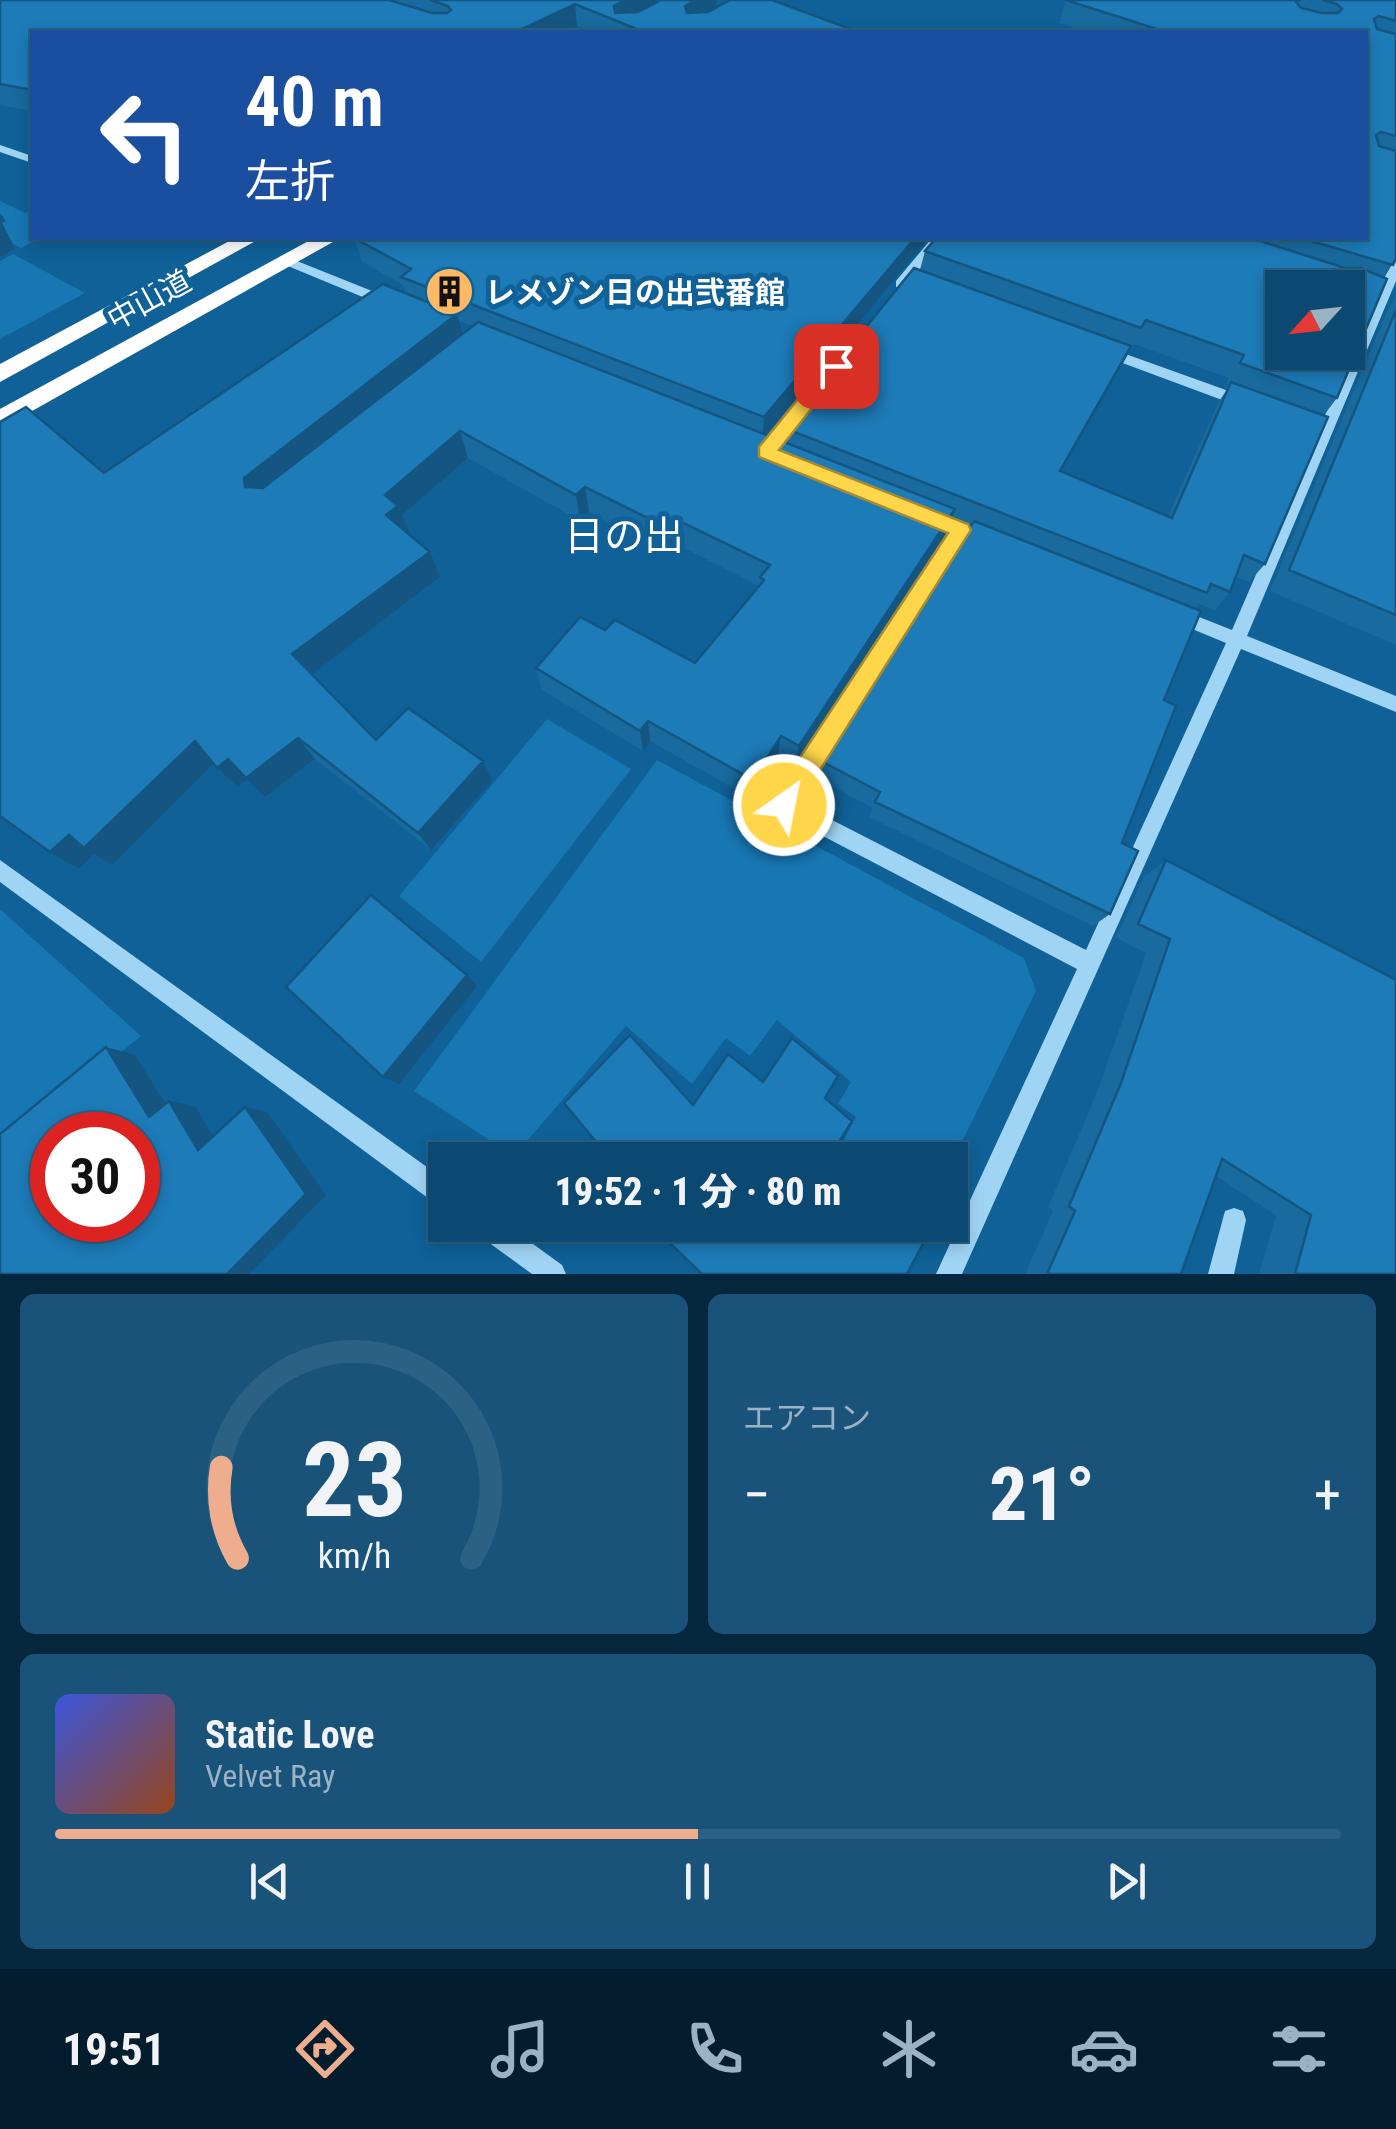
<!DOCTYPE html>
<html lang="ja">
<meta charset="utf-8">
<style>
:root{--surface:#0b4972;--page:#19537a;--text:#f1f3f6;--muted:#9ab2c4;--line:#2b6184;--accent:#eead8d}
body{margin:0;font-family:"Roboto Condensed","Noto Sans JP",sans-serif;background:var(--page);color:var(--text);height:100vh;display:flex;flex-direction:column;font-size:38px;white-space:nowrap}
*{box-sizing:border-box;margin:0}
p{font-size:32px;color:var(--muted)}
.icon{flex:none;width:55px;height:55px;fill:none;stroke:currentColor;stroke-width:2;stroke-linecap:round;stroke-linejoin:round}
.map{position:relative;height:1274px;overflow:hidden}
.side{display:flex;flex-direction:column;gap:20px;padding:20px;background:#06283f;flex:1}
.side>*{flex:none}
.top-card{position:absolute;left:30px;top:30px;width:1338px;height:210px;border-radius:0px;box-shadow:0 5px 15px #0003,0 0 0 2px var(--line);background:#1a4fa0;color:#fff;overflow:hidden}
.needle{width:65px;rotate:243deg}
.fabs{position:absolute;left:1265px;top:270px;display:grid;gap:20px}
.fabs a{display:grid;place-items:center;width:100px;height:100px;border-radius:0px;background:var(--surface);box-shadow:0 5px 15px #0003,0 0 0 2px var(--line);font-size:50px}
.speed{position:absolute;left:30px;top:1112px;display:flex;gap:20px;font-size:50px;font-weight:700;text-align:center}
.speed>*{display:grid;place-content:center;width:130px;height:130px;border-radius:50%;background:var(--surface);box-shadow:0 5px 15px #0003,0 0 0 2px var(--line);line-height:1}
.speed .limit{border:15px solid #d22;background:#fff;color:#111}
.pin{position:absolute;display:grid;place-items:center;width:85px;height:85px;color:#fff;margin:-42px;border-radius:20px;box-shadow:0 5px 15px #0006}
.me{position:absolute;width:110px;margin:-55px;rotate:33deg;stroke-linejoin:round;filter:drop-shadow(0 0 8px #0008)}
.turn{display:flex;align-items:center;gap:35px;height:210px;padding:0 50px;font-size:45px}
.turn .icon{width:130px;height:130px;stroke-width:2.5}
.turn b{display:block;font-size:70px;line-height:85px}
.big{font-size:75px;font-weight:800;line-height:1.1}
.side .widget{flex:1;display:flex;flex-direction:column;justify-content:center;gap:15px;min-width:0;padding:0 35px;border-radius:15px;background:var(--page)}
.side .dial{align-items:center;gap:0}
.dial svg{height:260px;overflow:visible;fill:none;stroke:var(--line);stroke-width:7;stroke-linecap:round;text-anchor:middle}
.dial text{fill:var(--text);stroke:none}
.song{display:flex;align-items:center;gap:30px}
.cover{width:120px;height:120px;border-radius:15px;background:linear-gradient(135deg,hsl(230 70% 55%),hsl(20 70% 35%))}
.played{height:10px;border-radius:5px;background:linear-gradient(90deg,var(--accent) 50%,var(--line) 50%)}
.keys{display:flex;justify-content:space-around;direction:ltr}
.heat{display:flex;justify-content:space-between;align-items:center;font-size:55px;direction:ltr}
.side .tiles{flex:1;display:grid;gap:20px;grid-template-columns:1fr 1fr}
.widget:last-child{grid-column:span 2}
.trip{position:absolute;left:428px;top:1142px;width:540px;height:100px;border-radius:0px;background:var(--surface);box-shadow:0 5px 15px #0003,0 0 0 2px var(--line);font-weight:800;line-height:100px;text-align:center}
.dock{display:flex;height:160px;justify-content:space-around;align-items:center;background:#041d2e;color:var(--muted)}
.dock .icon{width:70px;height:70px}
.dock .active{color:var(--accent)}
.dock b{font-size:45px;color:var(--text)}
.map>svg:first-child{display:block}
.green{fill:#1777b3}
.lines{fill:none;stroke-linecap:round;stroke-linejoin:round}
.minor{fill:#a0d4f5;fill-rule:evenodd}
.highway{fill:#fff;fill-rule:evenodd}
.wall{fill:#196a9e;fill-rule:evenodd}
.shaded-wall{fill:#145681}
.building{fill:#1d7bb8;stroke:#145681;stroke-width:2.5;fill-rule:evenodd}
.route{fill:#ffd54a;stroke:#a68a30;stroke-width:2.5}
.labels{text-anchor:middle;dominant-baseline:central;stroke-width:10;stroke-linejoin:round;paint-order:stroke}
.far-poi-label{font-size:30px;font-weight:bold;fill:#fff;stroke:#0f6198;text-anchor:start}
.far-street-label{font-size:30px;fill:#fff;stroke:#0f6198}
.quarter-label{font-size:40px;fill:#fff;stroke:#0f6198}
</style>
<div class="map">
<svg width="1396" height="1274" viewBox="0 0 1396 1274">
<rect width="100%" height="100%" fill="#0f6198"/>
<path class="green" d="M0,201L25,213L32,209V238H39L21,248L0,237Z
M13,254L85,293L0,339V261Z
M547,719L631,769L481,962L399,896Z
M657,760L1024,958L1036,991L950,1166V1160H860L841,1146L856,1117L838,1104L851,1082L777,1020L750,1056L726,1038L692,1084L626,1026L514,1156L414,1091Z
M0,909L141,1036L0,1150Z"/>
<g class="lines">
<path class="minor" d="M0,145L32,156V163L0,152Z
M932,238H944L906,287H896V281Z
M287,257L392,299L394,302L387,306L382,305L283,264V258Z
M1396,261V281L1247,636L1396,696V712L1241,649L962,1274H936L1077,969L777,812L774,805L777,798L951,532L922,520L920,516L922,512H934L993,536L995,540L993,544L987,546L965,538L797,802L1086,950L1226,643L1168,619L1165,614L1168,609L1174,607L1232,630L1390,265Z
M1106,347L1251,399L1253,403L1246,408L1241,407L1101,355V349Z
M0,860L445,1180V1207L436,1204L0,882Z
M1234,1208L1243,1211L1246,1220L1234,1274H1208L1225,1211Z
M474,1225H507L562,1265L566,1274H532L477,1234Z"/>
<path class="highway" d="M235,238H261L0,382V364Z
M314,238H340L0,429V409Z"/>
</g>
<path class="wall" d="M396,0H717V7L856,32H591L577,26L32,32V111L0,105V1L396,2Z
M1066,0H1396V258L1384,278L1337,398L1324,415L1265,564L1249,582L1236,577L1230,592L1215,610L1199,604L1195,609L1164,700L1122,843L1110,914L1093,926L869,817L873,808L817,778L821,761L972,524L952,516L945,535L795,766L778,756L751,798L650,741L643,751L542,690L536,668L605,630L695,663L759,586L674,543L667,552L589,512L580,521L468,458L402,515L409,531L407,533L430,552L440,577L311,674L376,740L483,761L492,781L431,850L315,759L265,797L247,780L238,787L214,763L112,865L94,854L79,869L104,473L406,294L403,285L362,262L354,238H929L766,435L783,442L784,428L920,270L925,251L936,238H1365V32H1088L1059,23ZM459,321L470,325L473,326L463,334ZM1134,344L1229,378L1225,387L1228,388L1218,403L1168,516L1061,472Z
M1396,298V645L1270,591L1388,309Z
M1166,860L1396,1274H1259L1276,1215L1216,1176L1181,1274H1025L1053,1211L1048,1207L1098,1090L1146,953L1116,938L1144,877Z"/>
<path class="shaded-wall" d="M625,0H666L624,24L615,20L614,6Z
M695,0H717V10L685,29V6Z
M575,4L577,26L565,32H516Z
M0,213L6,221L2,223L15,248L0,257Z
M915,238H929L762,440L764,417Z
M457,314L465,341L260,504L245,487L244,478Z
M1131,346L1121,367L1050,491L1060,471Z
M460,431L468,458L402,515L409,531L397,540L386,515L385,495Z
M585,487L589,512L580,521L576,495Z
M955,509L945,535L795,766L799,746Z
M673,518L674,543L667,552L666,527Z
M430,552L440,577L308,677L292,654Z
M648,721L650,741L643,751L640,731Z
M781,736L778,756L751,798L753,780Z
M298,738L315,759L265,797L247,780L238,787L217,768L228,759Z
M195,741L216,761L112,865L94,854L79,869L50,852L69,835Z
M483,761L492,781L431,850L418,833Z
M467,975L477,986L399,1084L383,1077Z
M106,1047L135,1055L177,1122L149,1117Z
M169,1101L195,1106L224,1154L198,1150Z
M245,1107L267,1112L326,1195L249,1274H227Z"/>
<path class="building" d="M2,0H389L432,13H447L451,10L448,6L430,0H625L614,6L615,13L638,12L661,0H695L685,6L687,13L708,12L730,0H772L856,31L644,32L575,4L516,32H32V90L0,84V1Z
M1066,0H1299L1296,2L1301,8L1322,13H1338L1342,9L1337,4L1323,0H1396V21L1379,16L1374,19L1377,29L1396,34V136L1381,132L1376,135L1379,146L1396,151V258L1393,265L1301,238H1365V32H1166Z
M354,238H915L764,417L401,277L411,269Z
M936,238H1251L1345,268H1361L1387,279L1337,398L1240,363L1244,355L1146,320L1141,328L925,251ZM1282,288H1348V352H1282Z
M914,268L1131,346L1060,471L1172,518L1231,382L1328,417L1265,564L1244,555L1230,592L1211,584L1207,593L784,428Z
M383,284L457,314L244,478L245,487L263,488L478,322L955,509L799,746L781,736L753,780L648,721L640,731L536,668L580,617L605,630L615,620L695,663L764,580L760,577L770,565L673,518L666,527L585,487L576,495L460,431L385,495L398,506L386,515L430,552L292,654L376,740L408,708L483,761L418,833L298,738L246,778L228,759L217,768L195,741L84,848L69,835L50,852L0,816V422L26,407L104,473Z
M1396,310V615L1289,570Z
M974,521L1201,611L1164,700L1176,706L1122,843L1138,851L1110,914L875,802L880,792L821,761Z
M1166,860L1396,980V1274H1295L1311,1215L1222,1159L1181,1274H1047L1075,1211L1069,1206L1121,1083L1170,939L1138,924Z
M371,895L467,975L383,1077L286,987Z
M630,1035L693,1105L728,1054L763,1082L792,1038L838,1076L825,1098L852,1121L831,1155L838,1160H611L564,1103Z
M106,1047L149,1117L169,1101L198,1150L245,1107L306,1194L227,1274H0V1134ZM52,1135H138V1220H52Z
M651,1225H915L927,1236L907,1274H702Z"/>
<path class="route" d="M836,360L842,361V370L779,450L968,524L971,530L793,813L784,817L774,813L771,805L774,797L948,533L759,457V447L829,361Z"/>
<defs>
<symbol id="building-disc" viewBox="-11 -11 22 22"><circle r="9.5" fill="#ffb964" stroke="#0f6198"/><path d="M-4-6H4V6H1V3H-1V6H-4ZM-2.5-4.3h1.7v1.8h-1.7ZM.8-4.3h1.7v1.8H.8ZM-2.5-1h1.7V.8h-1.7ZM.8-1h1.7V.8H.8Z" fill="#111"/></symbol>
</defs>
<g fill-rule="evenodd">
<use href="#building-disc" x="422" y="264" width="55" height="55"/>
</g>
<g class="labels">
<g class="far-poi-label">
<text x="485" y="292">レメゾン日の出弐番館</text>
</g>
<g class="far-street-label">
<text transform="translate(149 300) rotate(-29)">中山道</text>
</g>
<g class="quarter-label">
<text x="624" y="536">日の出</text>
</g>
</g>
</svg>
<div class="fabs">
<a><svg class="needle" viewBox="-14 -14 28 28"><path d="M0-13l5 13h-10z" fill="#e53935"/><path d="M0 13l5-13h-10z" fill="#9ab2c4"/></svg></a>
</div>
<div class="speed"><div class="limit">30</div></div>
<div class="pin" style="left:836px;top:366px;background:#d93025"><svg class="icon" aria-label="arrive" viewBox="0 0 24 24"><path d="M6 21V4h12l-3 4 3 4H6"/></svg></div>
<svg class="me" style="left:784px;top:805px" viewBox="-20 -20 40 40"><circle r="17" fill="#ffd54a" stroke="#fff" stroke-width="3"/><path d="M0-11L8 9 0 5-8 9z" fill="#fff"/></svg>
<div class="trip">19:52 · 1 分 · 80 m</div>
<div class="top-card">
<div class="turn"><svg class="icon" aria-label="left" viewBox="0 0 24 24"><path d="M17 20v-9H6M10 6l-5 5 5 5"/></svg><div><b>40 m</b>左折</div></div>
</div>
</div>
<section class="side">
<div class="tiles">
<div class="widget dial"><svg viewBox="0 0 100 80">
<path d="M14 69A42 42 0 1 1 86 69"/>
<path d="M14 69A42 42 0 0 1 9 41" stroke="#eead8d"/>
<text x="50" y="56" font-size="32" font-weight="700">23</text>
<text x="50" y="72" font-size="11">km/h</text>
</svg></div>
<div class="widget"><p>エアコン</p>
<div class="heat"><a>−</a><b class="big">21°</b><a>+</a></div>
</div>
<div class="widget">
<div class="song"><i class="cover"></i><div><b>Static Love</b><p>Velvet Ray</p></div></div>
<div class="played"></div>
<div class="keys"><svg class="icon" aria-label="previous" viewBox="0 0 24 24"><path d="M18 5L8 12l10 7zM5 5v14"/></svg><svg class="icon" aria-label="pause" viewBox="0 0 24 24"><path d="M8 5v14M16 5v14"/></svg><svg class="icon" aria-label="next" viewBox="0 0 24 24"><path d="M6 5l10 7-10 7zM19 5v14"/></svg></div>
</div>
</div>
</section>
<nav class="dock">
<b>19:51</b>
<svg class="icon active" aria-label="directions" viewBox="0 0 24 24"><path d="M12 3l9 9-9 9-9-9zM9 14v-3h6M13 9l2 2-2 2"/></svg>
<svg class="icon" aria-label="music" viewBox="0 0 24 24"><path d="M9 18V5l10-2v13"/><circle cx="6" cy="18" r="3"/><circle cx="16" cy="16" r="3"/></svg>
<svg class="icon" aria-label="phone" viewBox="0 0 24 24"><path d="M5 4h4l2 5-3 2q2 4 5 5l2-3 5 2v4C11 20 4 13 5 4z"/></svg>
<svg class="icon" aria-label="climate" viewBox="0 0 24 24"><path d="M12 3v18M4 7l16 10M4 17L20 7"/></svg>
<svg class="icon" aria-label="car" viewBox="0 0 24 24"><path d="M5 17H2v-5l4-1 3-4h7l3 4 3 1v5h-3M9 17h6M6 11h13"/><circle cx="7" cy="17" r="2"/><circle cx="17" cy="17" r="2"/></svg>
<svg class="icon" aria-label="filters" viewBox="0 0 24 24"><path d="M4 7h16M4 17h16"/><circle cx="9" cy="7" r="2"/><circle cx="15" cy="17" r="2"/></svg>
</nav>
